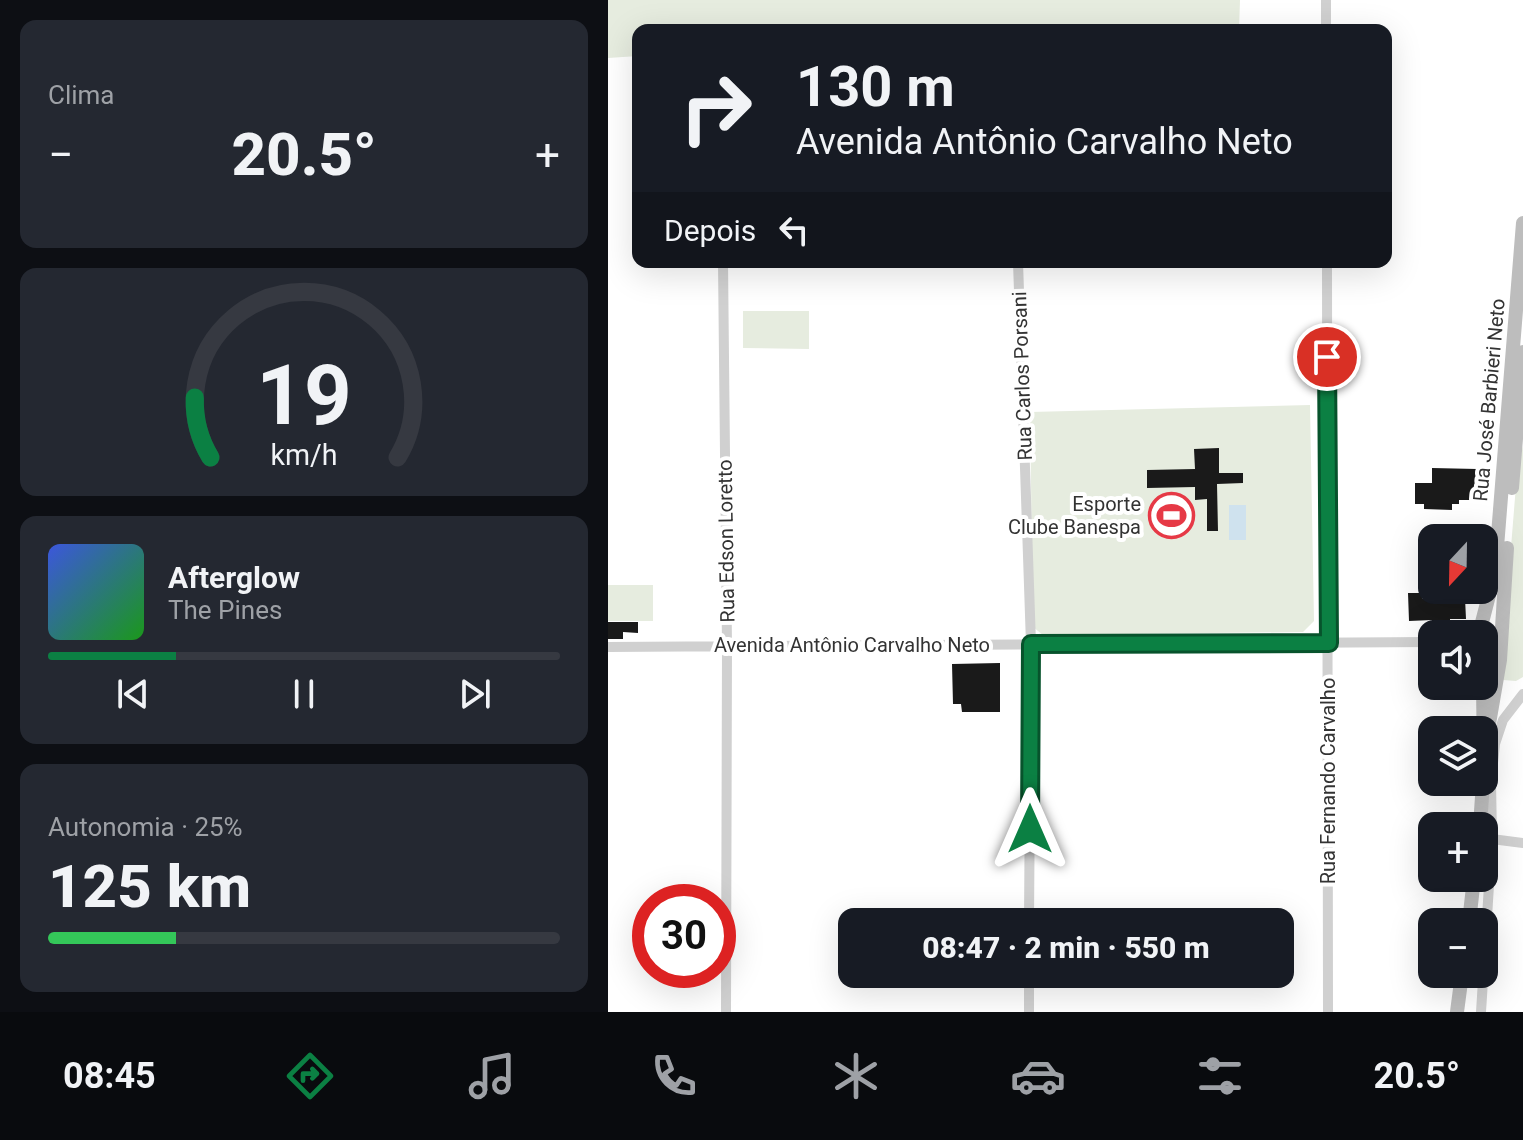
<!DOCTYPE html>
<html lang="pt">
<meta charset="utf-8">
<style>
:root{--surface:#171b24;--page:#242831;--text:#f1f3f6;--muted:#9ea1a6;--line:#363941;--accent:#0b8043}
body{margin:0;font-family:Roboto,sans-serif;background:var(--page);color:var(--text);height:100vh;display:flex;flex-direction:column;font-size:30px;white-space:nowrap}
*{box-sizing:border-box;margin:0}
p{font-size:26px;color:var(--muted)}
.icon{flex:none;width:44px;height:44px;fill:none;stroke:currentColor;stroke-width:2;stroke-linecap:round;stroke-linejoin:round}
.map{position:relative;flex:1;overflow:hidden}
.sheet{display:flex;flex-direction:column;gap:20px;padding:20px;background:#0d0f14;width:608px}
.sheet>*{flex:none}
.banner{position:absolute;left:24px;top:24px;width:760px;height:244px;border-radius:16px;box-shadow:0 8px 32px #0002;background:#171b24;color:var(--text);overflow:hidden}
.needle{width:52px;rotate:202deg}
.tools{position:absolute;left:810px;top:524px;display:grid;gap:16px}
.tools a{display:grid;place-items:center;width:80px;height:80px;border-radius:16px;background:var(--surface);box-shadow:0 8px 32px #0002;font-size:40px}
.speed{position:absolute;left:24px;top:884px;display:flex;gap:16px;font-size:40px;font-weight:700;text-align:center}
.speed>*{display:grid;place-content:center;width:104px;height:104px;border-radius:50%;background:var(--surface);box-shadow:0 8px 32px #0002;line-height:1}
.speed .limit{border:12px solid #d22;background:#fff;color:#111}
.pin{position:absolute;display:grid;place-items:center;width:68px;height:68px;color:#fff;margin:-34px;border:4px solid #fff;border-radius:50%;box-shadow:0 2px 8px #0007}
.me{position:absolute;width:88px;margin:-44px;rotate:0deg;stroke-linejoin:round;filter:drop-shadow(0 0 6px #0008)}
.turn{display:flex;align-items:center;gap:28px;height:168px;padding:0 32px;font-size:36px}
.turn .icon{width:104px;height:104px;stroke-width:2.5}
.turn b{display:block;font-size:56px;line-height:68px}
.then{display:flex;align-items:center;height:76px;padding:0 32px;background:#0003;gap:16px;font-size:30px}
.big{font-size:60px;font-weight:800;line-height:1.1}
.sheet .widget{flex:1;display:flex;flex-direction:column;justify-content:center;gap:12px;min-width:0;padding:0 28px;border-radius:16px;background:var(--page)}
.sheet .dial{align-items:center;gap:0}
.dial svg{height:208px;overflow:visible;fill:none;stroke:var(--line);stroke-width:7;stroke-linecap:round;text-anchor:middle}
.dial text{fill:var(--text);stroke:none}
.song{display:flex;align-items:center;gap:24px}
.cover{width:96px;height:96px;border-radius:12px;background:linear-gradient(135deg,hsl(230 70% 55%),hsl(120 70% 35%))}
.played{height:8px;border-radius:4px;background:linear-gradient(90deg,var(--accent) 25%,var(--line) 25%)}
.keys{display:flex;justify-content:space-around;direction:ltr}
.heat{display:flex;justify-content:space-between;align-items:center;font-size:44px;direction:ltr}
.charge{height:12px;border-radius:6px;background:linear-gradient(90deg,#34c759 25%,var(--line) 0)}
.trip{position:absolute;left:230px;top:908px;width:456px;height:80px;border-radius:16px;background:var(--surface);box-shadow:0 8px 32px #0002;font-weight:800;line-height:80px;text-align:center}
.dock{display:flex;height:128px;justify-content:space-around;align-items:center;background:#090b0e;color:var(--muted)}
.dock .icon{width:56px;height:56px}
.dock .selected{color:var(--accent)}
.dock b{font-size:36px;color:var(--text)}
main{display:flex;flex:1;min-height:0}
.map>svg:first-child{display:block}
.green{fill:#e6ecdf}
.water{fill:#cfe2ee}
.building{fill:#1a1a1a}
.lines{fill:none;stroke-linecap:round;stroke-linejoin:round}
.minor{stroke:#d0d0d0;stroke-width:10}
.secondary{stroke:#bdbdbd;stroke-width:14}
.route-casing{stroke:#07532c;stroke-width:20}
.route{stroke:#0b8043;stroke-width:14}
.labels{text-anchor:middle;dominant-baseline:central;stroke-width:8;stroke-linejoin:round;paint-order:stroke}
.street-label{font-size:20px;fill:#333;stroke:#fff}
.poi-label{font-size:20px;fill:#333;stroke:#fff;text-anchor:end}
</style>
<main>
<section class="sheet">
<div class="widget"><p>Clima</p>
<div class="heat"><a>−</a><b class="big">20.5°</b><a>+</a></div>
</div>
<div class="widget dial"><svg viewBox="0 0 100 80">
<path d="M14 69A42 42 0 1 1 86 69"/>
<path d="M14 69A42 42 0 0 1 8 46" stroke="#0b8043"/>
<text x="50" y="56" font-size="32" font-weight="700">19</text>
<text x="50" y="72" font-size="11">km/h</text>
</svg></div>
<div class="widget">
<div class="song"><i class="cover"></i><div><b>Afterglow</b><p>The Pines</p></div></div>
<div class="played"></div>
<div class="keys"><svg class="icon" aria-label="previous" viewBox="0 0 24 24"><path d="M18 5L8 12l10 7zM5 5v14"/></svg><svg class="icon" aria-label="pause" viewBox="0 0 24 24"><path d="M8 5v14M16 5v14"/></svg><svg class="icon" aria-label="next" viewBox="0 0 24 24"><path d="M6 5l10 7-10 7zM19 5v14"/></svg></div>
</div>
<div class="widget"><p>Autonomia · 25%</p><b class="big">125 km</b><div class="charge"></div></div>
</section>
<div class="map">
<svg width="915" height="1012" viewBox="0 0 915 1012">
<rect width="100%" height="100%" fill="#fff"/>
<path class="green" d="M0,0H632L631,30H30V56L0,58Z
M135,311H201V349L135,348Z
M702,405L706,621L695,632L435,635L425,627L422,412Z
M915,446V677L908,681L895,680L901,572L909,473Z
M0,585H45V621H0Z"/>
<path class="water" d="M621,505H638V540H621Z"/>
<path class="building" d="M611,448V473H635V483L609,484L610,531H599V499L587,500V487L539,488V470L587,469L586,449Z
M824,468L869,469L868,500H851V504H844V510L816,509V504H807V483H824Z
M800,593H814V599L857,598L858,619H842V629H824V620L801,621Z
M0,622H30V633L15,632V639H0Z
M392,663V712H354L353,704H345L344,664Z"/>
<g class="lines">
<path class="minor" d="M718,0V30
M115,262L119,646L118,1012
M410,262L423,644L421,922
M719,262L720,1012
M0,647L824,642
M876,838L915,843
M421,1012V974
M873,1012L884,838L883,782L887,744L895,720L915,694"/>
<path class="secondary" d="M904,488L915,352
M871,634L887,572L915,223
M875,686L876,763
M878,741L892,660L899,548
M872,826L875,782
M861,922L866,878
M849,1012L854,974"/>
</g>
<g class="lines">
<defs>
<path id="route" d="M422,829L423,644L721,643L719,357"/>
</defs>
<use href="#route" class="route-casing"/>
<use href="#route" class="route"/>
</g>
<defs>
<symbol id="stadium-ring" viewBox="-11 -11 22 22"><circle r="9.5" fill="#fff" stroke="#e63946" stroke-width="1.5"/><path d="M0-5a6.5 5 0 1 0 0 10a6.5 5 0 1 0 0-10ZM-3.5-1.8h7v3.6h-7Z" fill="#e63946"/></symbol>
</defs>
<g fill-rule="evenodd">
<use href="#stadium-ring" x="538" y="490" width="51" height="51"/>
</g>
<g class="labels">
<g class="street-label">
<text transform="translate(414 376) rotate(-92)">Rua Carlos Porsani</text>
<text transform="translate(881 400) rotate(-85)">Rua José Barbieri Neto</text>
<text transform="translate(118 541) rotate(-91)">Rua Edson Loretto</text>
<text x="244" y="645">Avenida Antônio Carvalho Neto</text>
<text transform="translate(720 781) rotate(-90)">Rua Fernando Carvalho</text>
</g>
<g class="poi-label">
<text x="533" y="504">Esporte<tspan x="533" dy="23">Clube Banespa</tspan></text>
</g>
</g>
</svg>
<div class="tools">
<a><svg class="needle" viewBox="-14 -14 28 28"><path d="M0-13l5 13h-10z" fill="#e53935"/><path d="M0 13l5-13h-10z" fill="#9ea1a6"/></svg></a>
<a><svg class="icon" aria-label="sound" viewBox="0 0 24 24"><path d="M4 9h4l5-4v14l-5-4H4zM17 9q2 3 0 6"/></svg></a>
<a><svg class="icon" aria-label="layers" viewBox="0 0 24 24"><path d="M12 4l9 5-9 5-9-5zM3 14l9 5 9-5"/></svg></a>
<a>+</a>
<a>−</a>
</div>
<div class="speed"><div class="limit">30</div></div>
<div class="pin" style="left:719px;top:357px;background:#d93025"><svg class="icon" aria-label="arrive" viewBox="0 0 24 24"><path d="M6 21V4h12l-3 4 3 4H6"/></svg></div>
<svg class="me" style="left:422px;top:829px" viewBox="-20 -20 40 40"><path d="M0-17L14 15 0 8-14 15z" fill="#0b8043" stroke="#fff" stroke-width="4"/></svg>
<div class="trip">08:47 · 2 min · 550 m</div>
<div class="banner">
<div class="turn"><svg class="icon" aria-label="right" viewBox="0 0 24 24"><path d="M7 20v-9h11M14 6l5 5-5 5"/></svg><div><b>130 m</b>Avenida Antônio Carvalho Neto</div></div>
<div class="then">Depois<svg class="icon" aria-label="left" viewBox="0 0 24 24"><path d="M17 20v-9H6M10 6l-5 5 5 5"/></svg></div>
</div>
</div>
</main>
<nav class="dock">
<b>08:45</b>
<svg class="icon selected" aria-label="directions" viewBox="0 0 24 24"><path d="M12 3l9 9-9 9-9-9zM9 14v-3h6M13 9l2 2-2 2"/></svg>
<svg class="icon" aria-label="music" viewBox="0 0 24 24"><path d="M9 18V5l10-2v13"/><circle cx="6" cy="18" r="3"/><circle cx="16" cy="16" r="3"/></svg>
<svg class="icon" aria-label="phone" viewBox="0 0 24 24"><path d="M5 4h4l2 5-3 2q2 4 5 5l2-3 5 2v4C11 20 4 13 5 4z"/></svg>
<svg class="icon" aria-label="climate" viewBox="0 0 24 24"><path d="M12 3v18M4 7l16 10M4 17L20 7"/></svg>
<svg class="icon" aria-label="car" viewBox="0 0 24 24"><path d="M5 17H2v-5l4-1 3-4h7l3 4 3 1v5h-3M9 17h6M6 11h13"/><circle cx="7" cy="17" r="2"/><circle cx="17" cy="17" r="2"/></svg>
<svg class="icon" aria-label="filters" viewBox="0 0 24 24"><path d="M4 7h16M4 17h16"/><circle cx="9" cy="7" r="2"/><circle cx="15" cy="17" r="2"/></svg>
<b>20.5°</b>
</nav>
